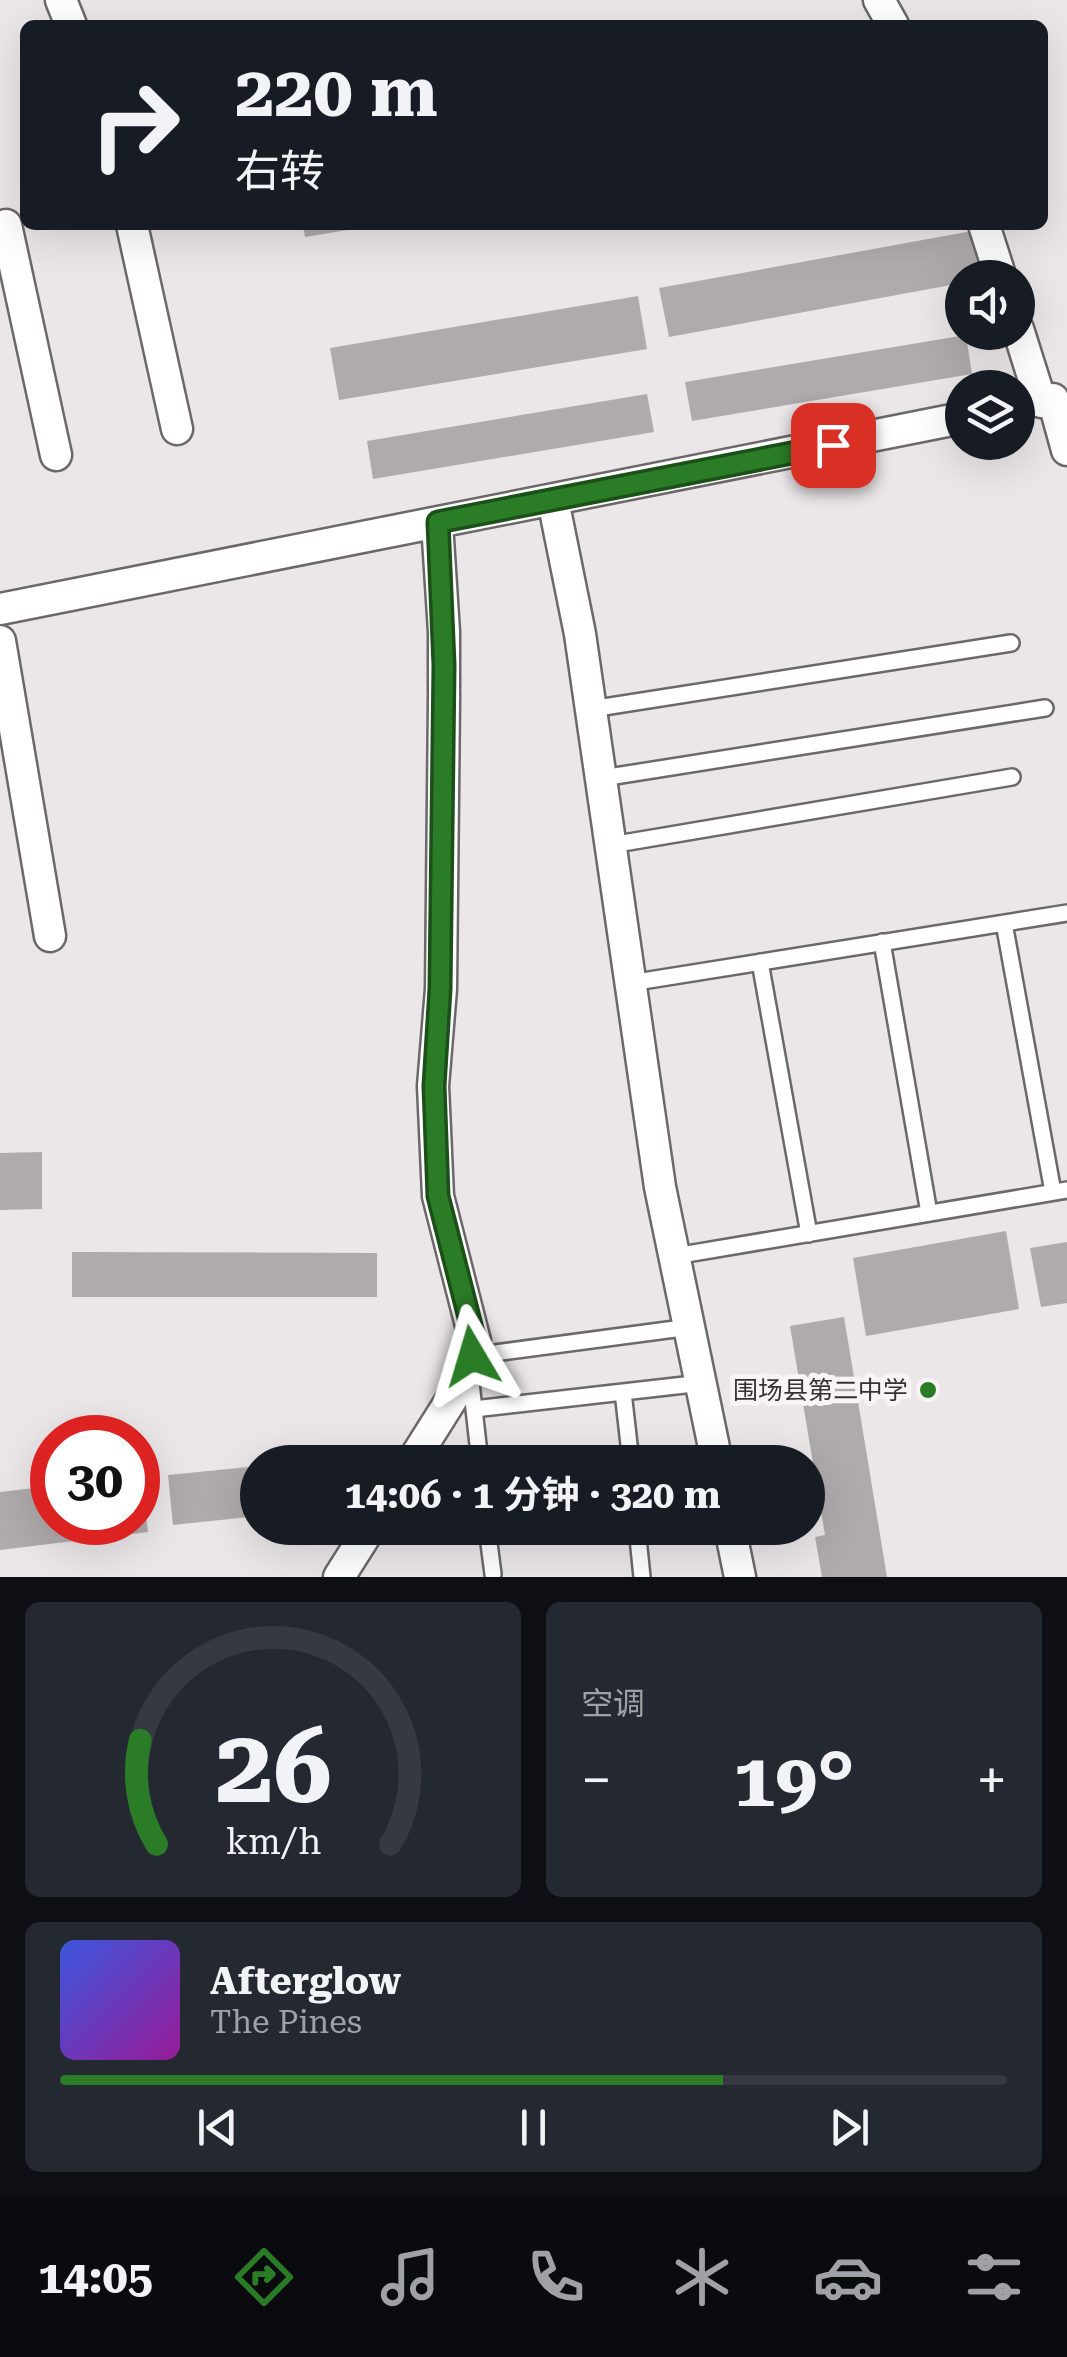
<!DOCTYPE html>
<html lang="zh">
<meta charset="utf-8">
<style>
:root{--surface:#171b24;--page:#242831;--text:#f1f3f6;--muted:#9ea1a6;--line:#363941;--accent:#2a7c26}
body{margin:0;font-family:"Roboto Serif","Noto Sans SC",serif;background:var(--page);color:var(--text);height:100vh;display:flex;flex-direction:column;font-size:38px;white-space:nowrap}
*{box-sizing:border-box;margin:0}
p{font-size:32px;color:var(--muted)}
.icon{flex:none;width:55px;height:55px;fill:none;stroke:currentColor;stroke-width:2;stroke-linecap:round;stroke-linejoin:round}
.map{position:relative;height:1577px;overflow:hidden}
.sheet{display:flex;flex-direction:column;gap:25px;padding:25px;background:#0d0f14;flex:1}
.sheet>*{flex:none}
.top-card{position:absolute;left:20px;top:20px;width:1028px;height:210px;border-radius:15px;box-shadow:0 10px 40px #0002;background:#171b24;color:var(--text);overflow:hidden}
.tools{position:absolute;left:945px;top:260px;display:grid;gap:20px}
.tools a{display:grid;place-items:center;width:90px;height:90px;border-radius:50%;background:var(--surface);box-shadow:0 10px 40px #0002;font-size:50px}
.speed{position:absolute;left:30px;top:1415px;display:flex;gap:20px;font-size:50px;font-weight:700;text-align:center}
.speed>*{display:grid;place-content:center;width:130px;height:130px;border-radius:50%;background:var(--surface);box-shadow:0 10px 40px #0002;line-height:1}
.speed .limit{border:15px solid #d22;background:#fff;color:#111}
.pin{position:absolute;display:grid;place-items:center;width:85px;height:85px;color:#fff;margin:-42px;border-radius:20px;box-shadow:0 5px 15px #0006}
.me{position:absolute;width:110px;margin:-55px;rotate:353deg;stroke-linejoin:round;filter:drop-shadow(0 0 8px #0008)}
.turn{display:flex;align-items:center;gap:35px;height:210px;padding:0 50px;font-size:45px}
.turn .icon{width:130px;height:130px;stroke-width:2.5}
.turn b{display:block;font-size:70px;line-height:85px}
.big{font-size:75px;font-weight:700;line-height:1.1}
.sheet .card{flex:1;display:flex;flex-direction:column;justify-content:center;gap:15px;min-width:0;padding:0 35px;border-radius:15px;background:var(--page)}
.sheet .dial{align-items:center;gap:0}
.dial svg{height:260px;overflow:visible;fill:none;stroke:var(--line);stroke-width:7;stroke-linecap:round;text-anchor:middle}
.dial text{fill:var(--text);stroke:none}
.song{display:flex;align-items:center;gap:30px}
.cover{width:120px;height:120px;border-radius:15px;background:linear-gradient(135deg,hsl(230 70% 55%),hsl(300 70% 35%))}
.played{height:10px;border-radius:5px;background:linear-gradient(90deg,var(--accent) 70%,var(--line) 70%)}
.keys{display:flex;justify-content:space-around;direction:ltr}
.heat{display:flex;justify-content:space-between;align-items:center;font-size:55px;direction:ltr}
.sheet .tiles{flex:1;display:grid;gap:25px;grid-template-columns:1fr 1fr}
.card:last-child{grid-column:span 2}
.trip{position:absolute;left:240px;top:1445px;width:585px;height:100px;border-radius:50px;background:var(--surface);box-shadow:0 10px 40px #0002;font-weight:700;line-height:100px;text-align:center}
.tab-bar{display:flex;height:160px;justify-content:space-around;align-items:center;background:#090b0e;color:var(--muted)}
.tab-bar .icon{width:70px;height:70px}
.tab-bar .active{color:var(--accent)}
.tab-bar b{font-size:45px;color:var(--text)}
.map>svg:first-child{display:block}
.building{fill:#afaaac}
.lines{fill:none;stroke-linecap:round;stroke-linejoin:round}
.lane-casing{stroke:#6c6869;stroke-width:20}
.street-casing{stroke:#6c6869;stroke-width:35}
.lane{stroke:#fff;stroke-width:15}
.street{stroke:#fff;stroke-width:30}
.route-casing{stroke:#1b5119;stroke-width:25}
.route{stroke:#2a7c26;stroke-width:18}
.poi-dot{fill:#2a7c26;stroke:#f8f3f5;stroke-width:4}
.labels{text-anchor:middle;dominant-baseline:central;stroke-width:10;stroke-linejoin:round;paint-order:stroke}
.poi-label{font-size:25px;fill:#343333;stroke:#f8f3f5;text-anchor:end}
</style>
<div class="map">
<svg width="1067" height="1577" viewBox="0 0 1067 1577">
<rect width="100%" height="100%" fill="#ebe6e8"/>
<path class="building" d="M303,225H366V227L305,237Z
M972,231L982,278H962V283L669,337L659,288Z
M638,296L647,349L339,400L330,348Z
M966,335L972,374L692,421L685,382Z
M647,394L654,432L373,479L367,441Z
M42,1152V1209L0,1210V1153Z
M1006,1231L1019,1309L866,1336L853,1258Z
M1067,1242V1303L1041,1307L1030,1248Z
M72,1252L377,1253V1297H72Z
M844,1317L868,1462L887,1577H822L815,1537L825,1535L790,1326Z
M258,1466V1516L173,1525L168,1475Z
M138,1475H141L148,1532L0,1550V1492L52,1486V1522H138Z"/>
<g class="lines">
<defs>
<path id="lane" d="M591,709L1011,643
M602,778L1045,708
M611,845L1012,777
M1004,923L1053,1192
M882,942L929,1213
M760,962L809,1234
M630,983L1067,913
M675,1256L1067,1190
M472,1356L690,1327
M470,1374L480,1462
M623,1392L631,1462
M474,1409L702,1383
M487,1528L493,1574
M637,1528L642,1577"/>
<path id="street" d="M61,0L71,25
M879,0L893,25
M6,225L56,455
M132,225L177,429
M984,225L1001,278
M1018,329L1041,402
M1053,399L1067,450
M553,500L580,634L660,1187L717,1462
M0,609L962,418
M0,641L50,936
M412,1462L470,1370L475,1341L438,1196L433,1086L441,989L444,699V632L437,523
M730,1528L740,1577
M339,1577L370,1528"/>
</defs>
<use href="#lane" class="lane-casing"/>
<use href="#street" class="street-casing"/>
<use href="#lane" class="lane"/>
<use href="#street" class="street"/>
</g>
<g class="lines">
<defs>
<path id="route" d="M472,1356L475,1341L438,1196L434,1086L440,989L444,665L438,522L833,445"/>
</defs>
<use href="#route" class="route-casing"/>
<use href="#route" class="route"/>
</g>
<circle class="poi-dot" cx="928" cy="1390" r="10"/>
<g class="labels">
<g class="poi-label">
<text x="908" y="1390">围场县第二中学</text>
</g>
</g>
</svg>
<div class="tools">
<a><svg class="icon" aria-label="sound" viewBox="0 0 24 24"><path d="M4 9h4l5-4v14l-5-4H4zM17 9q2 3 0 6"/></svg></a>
<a><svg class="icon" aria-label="layers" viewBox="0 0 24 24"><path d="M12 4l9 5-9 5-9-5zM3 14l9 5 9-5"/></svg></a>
</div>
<div class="speed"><div class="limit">30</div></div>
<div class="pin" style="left:833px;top:445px;background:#d93025"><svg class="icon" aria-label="arrive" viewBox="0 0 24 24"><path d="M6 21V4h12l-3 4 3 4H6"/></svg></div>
<svg class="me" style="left:472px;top:1356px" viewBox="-20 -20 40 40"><path d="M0-17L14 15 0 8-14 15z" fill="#2a7c26" stroke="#fff" stroke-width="4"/></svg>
<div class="trip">14:06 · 1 分钟 · 320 m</div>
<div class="top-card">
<div class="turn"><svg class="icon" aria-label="right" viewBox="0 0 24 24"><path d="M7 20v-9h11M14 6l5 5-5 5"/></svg><div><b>220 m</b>右转</div></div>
</div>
</div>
<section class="sheet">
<div class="tiles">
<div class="card dial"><svg viewBox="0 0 100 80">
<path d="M14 69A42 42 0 1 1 86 69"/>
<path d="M14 69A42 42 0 0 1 9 37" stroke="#2a7c26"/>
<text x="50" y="56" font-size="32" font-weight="700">26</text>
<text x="50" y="72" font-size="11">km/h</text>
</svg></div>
<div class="card"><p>空调</p>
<div class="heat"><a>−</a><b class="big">19°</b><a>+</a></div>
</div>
<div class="card">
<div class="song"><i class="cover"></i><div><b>Afterglow</b><p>The Pines</p></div></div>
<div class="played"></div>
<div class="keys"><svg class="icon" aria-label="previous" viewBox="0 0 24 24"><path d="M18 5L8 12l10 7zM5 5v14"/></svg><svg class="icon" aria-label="pause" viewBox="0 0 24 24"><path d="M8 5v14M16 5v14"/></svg><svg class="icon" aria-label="next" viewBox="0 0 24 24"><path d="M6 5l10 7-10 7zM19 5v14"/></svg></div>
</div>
</div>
</section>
<nav class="tab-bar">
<b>14:05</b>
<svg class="icon active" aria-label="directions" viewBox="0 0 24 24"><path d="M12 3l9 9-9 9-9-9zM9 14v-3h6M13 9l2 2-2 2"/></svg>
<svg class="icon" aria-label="music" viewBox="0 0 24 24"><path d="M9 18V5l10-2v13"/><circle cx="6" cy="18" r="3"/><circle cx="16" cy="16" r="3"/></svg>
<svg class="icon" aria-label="phone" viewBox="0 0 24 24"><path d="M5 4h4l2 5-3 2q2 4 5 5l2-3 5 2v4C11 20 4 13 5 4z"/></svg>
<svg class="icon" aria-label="climate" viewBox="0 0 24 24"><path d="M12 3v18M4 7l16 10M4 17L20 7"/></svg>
<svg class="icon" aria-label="car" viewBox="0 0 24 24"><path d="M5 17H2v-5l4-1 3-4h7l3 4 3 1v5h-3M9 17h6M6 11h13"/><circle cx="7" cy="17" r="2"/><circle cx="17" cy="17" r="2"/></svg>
<svg class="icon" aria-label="filters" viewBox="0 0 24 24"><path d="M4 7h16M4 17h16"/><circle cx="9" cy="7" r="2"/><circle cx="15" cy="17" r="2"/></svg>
</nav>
